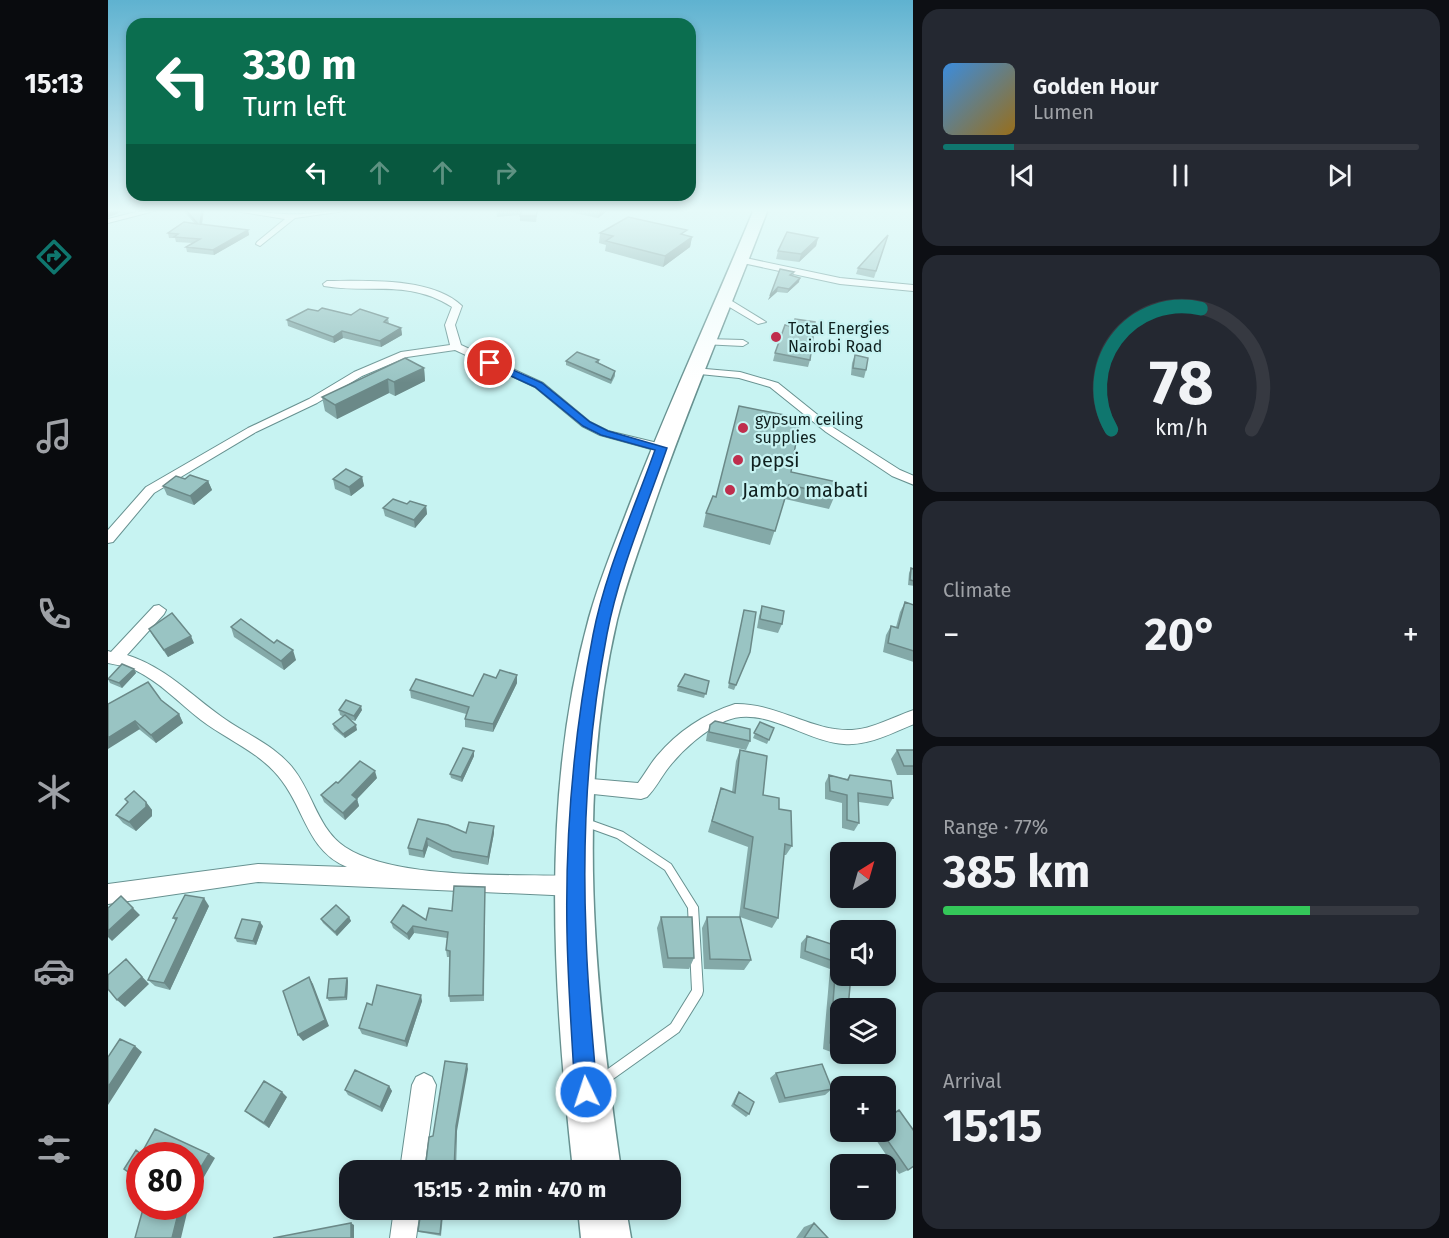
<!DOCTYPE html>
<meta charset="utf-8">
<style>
:root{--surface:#171b24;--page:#242831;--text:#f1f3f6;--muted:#9ea1a6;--line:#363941;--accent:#0f766e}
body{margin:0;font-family:"Fira Sans",sans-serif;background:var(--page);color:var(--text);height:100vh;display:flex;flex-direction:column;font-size:22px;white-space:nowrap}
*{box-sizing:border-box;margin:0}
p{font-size:20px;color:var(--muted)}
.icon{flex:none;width:33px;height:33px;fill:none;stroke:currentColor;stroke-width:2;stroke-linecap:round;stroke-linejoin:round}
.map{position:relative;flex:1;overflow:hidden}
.panel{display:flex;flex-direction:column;gap:9px;padding:9px;background:#0d0f14;width:536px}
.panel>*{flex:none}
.banner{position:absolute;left:18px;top:18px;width:570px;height:183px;border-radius:18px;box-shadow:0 3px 9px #0003;background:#0b6e4f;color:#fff;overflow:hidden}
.needle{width:39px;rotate:37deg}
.tools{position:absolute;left:722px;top:842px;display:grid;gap:12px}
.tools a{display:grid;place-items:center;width:66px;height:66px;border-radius:12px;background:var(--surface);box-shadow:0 3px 9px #0003;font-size:30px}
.speed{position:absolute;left:18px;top:1142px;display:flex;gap:12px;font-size:30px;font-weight:700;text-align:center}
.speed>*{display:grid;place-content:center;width:78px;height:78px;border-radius:50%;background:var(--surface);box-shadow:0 3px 9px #0003;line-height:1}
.speed .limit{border:9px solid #d22;background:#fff;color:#111}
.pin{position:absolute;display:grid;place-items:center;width:51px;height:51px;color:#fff;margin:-26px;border:3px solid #fff;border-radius:50%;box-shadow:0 2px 6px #0007}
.me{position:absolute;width:66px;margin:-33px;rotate:356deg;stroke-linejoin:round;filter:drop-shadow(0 0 4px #0008)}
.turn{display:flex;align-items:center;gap:21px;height:126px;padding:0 18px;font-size:27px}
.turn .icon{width:78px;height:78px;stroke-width:2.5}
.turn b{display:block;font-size:42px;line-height:51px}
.lanes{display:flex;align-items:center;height:57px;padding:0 18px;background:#0003;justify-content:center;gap:30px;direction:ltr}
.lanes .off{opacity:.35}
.big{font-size:45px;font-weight:700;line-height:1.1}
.panel .widget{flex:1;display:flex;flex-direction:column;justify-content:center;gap:9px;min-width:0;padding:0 21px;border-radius:18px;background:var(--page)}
.panel .dial{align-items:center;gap:0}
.dial svg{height:156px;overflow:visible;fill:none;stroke:var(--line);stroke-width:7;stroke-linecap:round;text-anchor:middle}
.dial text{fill:var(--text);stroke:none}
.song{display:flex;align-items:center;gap:18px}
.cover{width:72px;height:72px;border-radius:9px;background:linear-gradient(135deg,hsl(210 70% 55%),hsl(40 70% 35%))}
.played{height:6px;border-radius:3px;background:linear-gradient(90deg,var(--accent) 15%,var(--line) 15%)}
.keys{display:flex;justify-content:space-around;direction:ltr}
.heat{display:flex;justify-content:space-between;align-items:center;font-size:33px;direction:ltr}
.charge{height:9px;border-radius:4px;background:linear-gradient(90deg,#34c759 77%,var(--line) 0)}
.trip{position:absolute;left:231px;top:1160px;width:342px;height:60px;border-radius:18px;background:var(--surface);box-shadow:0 3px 9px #0003;font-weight:700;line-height:60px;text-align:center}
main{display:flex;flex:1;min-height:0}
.dock{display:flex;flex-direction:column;width:108px;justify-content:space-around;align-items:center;background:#090b0e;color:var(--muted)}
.dock .icon{width:42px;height:42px}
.dock .selected{color:var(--accent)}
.dock b{font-size:27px;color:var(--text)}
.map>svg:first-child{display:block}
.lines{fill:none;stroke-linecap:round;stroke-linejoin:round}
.lane-casing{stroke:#679190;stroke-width:2}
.street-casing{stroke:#679190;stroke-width:2}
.highway-casing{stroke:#679190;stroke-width:3}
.lane{fill:#fff;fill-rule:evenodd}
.street{fill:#fff;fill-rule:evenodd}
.highway{fill:#fff;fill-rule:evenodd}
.wall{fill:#84a9a8}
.shaded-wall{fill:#6b8988}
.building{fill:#99c4c3;stroke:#6b8988;stroke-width:1.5}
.route{fill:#1a73e8;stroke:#114b97;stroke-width:1.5}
.poi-dot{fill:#bf2e4d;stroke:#c7f3f2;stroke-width:2}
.labels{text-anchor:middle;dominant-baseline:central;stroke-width:4.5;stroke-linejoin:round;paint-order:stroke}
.far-poi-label{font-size:16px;fill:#0f201f;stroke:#c7f3f2;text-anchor:start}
.poi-label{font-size:20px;fill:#0f201f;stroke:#c7f3f2;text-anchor:start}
</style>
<main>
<nav class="dock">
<b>15:13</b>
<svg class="icon selected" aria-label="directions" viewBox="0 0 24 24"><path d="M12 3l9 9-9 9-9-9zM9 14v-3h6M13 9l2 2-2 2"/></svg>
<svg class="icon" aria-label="music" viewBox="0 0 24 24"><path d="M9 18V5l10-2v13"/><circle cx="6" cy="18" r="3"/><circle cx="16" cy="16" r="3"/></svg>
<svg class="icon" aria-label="phone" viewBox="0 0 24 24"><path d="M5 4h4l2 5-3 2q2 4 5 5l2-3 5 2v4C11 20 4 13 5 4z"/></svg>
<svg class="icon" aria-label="climate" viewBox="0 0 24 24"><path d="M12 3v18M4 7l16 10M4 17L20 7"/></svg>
<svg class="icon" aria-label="car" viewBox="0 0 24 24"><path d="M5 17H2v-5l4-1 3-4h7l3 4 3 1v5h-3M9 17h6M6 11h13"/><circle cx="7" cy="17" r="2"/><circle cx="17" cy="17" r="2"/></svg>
<svg class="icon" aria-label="filters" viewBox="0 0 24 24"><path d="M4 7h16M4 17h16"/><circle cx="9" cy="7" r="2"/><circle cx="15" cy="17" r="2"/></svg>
</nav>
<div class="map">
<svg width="806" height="1238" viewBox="0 0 806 1238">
<rect width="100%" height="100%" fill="#c7f3f2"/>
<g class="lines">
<defs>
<path id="lane" d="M476,818L515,832L563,864L590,907L595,991L594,995L571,1032L498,1084L494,1086L490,1084L488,1080L490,1076L563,1024L584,990L580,908L557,870L509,838L473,825L471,822L473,819Z"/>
<path id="street" d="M40,209H54L0,223V219Z
M115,209C136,209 156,213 176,214C200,216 226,209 251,209L187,218L152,246L148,244L149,242L177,219Z
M633,257L732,278L806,285V291L732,284L630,262V258Z
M219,281C258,281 324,277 354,306L347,325L353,345L435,383L482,422L500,431L558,445L560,448L554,452L492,435L474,426L427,387L347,350L299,357L254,376L209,403L148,432L46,493L5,542L0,543V530L38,487L140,428L201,399L246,372L293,352L342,345L337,325L344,307C300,279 262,294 216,286L215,284Z
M613,298H619L658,322L650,324L613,302Z
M598,339L635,340L640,343L635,346L594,344L593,342Z
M586,368L632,372L670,383L726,428L792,470L806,476V485L784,476L718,432L662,387L631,378L582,373L581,371Z
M51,605L58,610L56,614L19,655C57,667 83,695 114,717C139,735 169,746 187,771C205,795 211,830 237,847C287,880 405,874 466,876L473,879L476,886L473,893L466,896L150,882L0,904V884L150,864L239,867C200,851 197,811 174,781C154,753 119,740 93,720C71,703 52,682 27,670C18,666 9,665 0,663V651L3,652L46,606Z
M627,704C669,703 704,732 744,730C765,729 785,717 806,710V724C784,733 760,746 736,744C698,742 655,704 617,721C596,731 575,749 561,767C553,777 548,788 539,797L533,799L466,792L463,786L466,780L472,778L530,783C537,774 542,764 549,756C570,731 596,714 627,704Z
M316,1073L324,1077L328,1085L316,1170H292L304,1085L308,1077Z
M286,1209H312L308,1238H282Z"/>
<path id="highway" d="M646,209H660C622,310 579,409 544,511C532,547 518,583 509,620C467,800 487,989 513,1170H465C445,988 432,796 481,618C491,582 505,548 518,514C557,411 604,311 646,209Z
M470,1209H518L523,1238H473Z"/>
</defs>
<use href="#lane" class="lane-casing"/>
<use href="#street" class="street-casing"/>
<use href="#highway" class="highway-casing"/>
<use href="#lane" class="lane"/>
<use href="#street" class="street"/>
<use href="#highway" class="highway"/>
</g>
<path class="wall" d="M74,209H96L94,225L140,230L141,235L106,255L79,252L78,247L85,243L68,242L67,238H61L60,233L87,224Z
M388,209H430L428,222L412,221V215L389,217Z
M462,209H500L499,211L490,218L462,212Z
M492,233L578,235L584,237L582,247L555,267L497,251L498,245L491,243Z
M780,235L766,278L748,274L750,268Z
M710,238L708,246L691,262L668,259L670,251Z
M686,272L685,276L691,282L679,293L669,292L660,300L662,296Z
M210,311L280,318L281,324L293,328L294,335L273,347L235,338L226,343L180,326L179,320Z
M687,319L702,360L700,367L665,361L667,353L685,326Z
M747,355L758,370L756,378L743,375L744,363Z
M491,360V363L507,371V376L503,384L458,365V361Z
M316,368L317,381L287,396L281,393L229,419L217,411L214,397Z
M683,472L727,495L721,509L677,499L662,545L595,527L598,513L608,497Z
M254,477L256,486L243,496L227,489L225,479Z
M100,481L104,490L86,505L59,495L55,486Z
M299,504L318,506L319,514L307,528L277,516L275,508Z
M803,568L806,569V586L800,585L801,573Z
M797,602L806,605V662L775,652L778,635L783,626L788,627L792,612Z
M654,606L674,624L670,633L649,628L651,616Z
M636,610L642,652L626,690L620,688Z
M123,627L166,643L188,660L176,670L126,637Z
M41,629L86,643L60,657L45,636Z
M26,669L28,673L14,688L2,683L0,679V678Z
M409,675V683L385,732L357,727V719L358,714L303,698L302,690L365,696L388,678Z
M601,681L596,698L569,691L570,686Z
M53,700L71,714L75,723L48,743L0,704Z
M231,710H254L247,721L241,719L249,730L237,738L226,729L225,724L236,717L232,715Z
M652,722L666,728L659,744L645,738Z
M602,725L642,741L638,750L598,741L599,734Z
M632,750L655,795L671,809L684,846L678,855H676L670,918L664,928L632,917L643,960L636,970L596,969L594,928L599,917H631L640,847L600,832L613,788L624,792L628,761Z
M789,750H806V775H789L783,759Z
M366,751V756L354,782L343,778L342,774Z
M721,775L739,779L742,775L785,798L780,806L751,802V823L746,831L734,828V803L717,799V783Z
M269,778L249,799L251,806L237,820L216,802L213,795L230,783Z
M17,799L38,802L44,810V816L28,831L15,823L8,815L20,802Z
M340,825L358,833L386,826V833L380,865L345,858L320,846L316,858L301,855L300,848Z
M377,894L376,1001L342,1002L341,996L342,957H339L338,950L339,938L306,933L301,940L285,928L283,922L318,920L344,911Z
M101,906L62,990L47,986L40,980L68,921L65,918Z
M241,917L243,921L229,936L215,923L213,919Z
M553,917L586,958L581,969L555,968L549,928Z
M155,926L148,945L129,942L127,938Z
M699,936L732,947V1053H733L731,1055L715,1049L722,969L692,958L693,943Z
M239,978L240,981L239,1000L221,1001L219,998Z
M314,1001L299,1047L254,1034L251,1028L264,1005Z
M668,1073L724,1089L717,1095L671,1103L662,1078Z
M281,1086L284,1091L274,1112L240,1095L237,1090Z
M631,1092L641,1114L638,1117L623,1106L629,1094Z
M179,1097L161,1128L143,1116L137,1111Z
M762,1131H777L800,1170L791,1174Z
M334,1214L335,1216L333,1236L311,1232L310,1231Z
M706,1223L720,1238H688L696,1227Z"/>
<path class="shaded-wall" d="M8,209H15L9,214L0,217V212Z
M94,209H96L93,229L92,224Z
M197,209H209L197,212Z
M492,209H500L499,211L490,218Z
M140,230L141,235L106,255L105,250Z
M584,237L582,247L555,267L557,256Z
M710,238L708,246L691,262L693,254Z
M692,278L691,282L679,293L681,289Z
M670,287L669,292L660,300L662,296Z
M293,328L294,335L273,347L272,341Z
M234,331L235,338L226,343L225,337Z
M316,368L317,381L287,396L286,382Z
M280,379L281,393L229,419L227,405Z
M254,477L256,486L243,496L241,487Z
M100,481L104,490L86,505L82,496Z
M318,506L319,514L307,528L306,520Z
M83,636L86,643L60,657L56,650Z
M185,650L188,660L176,670L173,661Z
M26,669L28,673L14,688L11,683Z
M409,675V683L385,732V724Z
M253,706L254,710L247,721L246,716Z
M71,714L75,723L48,743L43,735Z
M27,721L32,729L0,749V738Z
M248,725L249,730L237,738L235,734Z
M366,751V756L354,782L353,777Z
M267,771L269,778L249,799L251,806L237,820L235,813L244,795Z
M38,802L44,810V816L28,831L21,822Z
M386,826V833L380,865V857Z
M319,838L320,846L316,858L315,851Z
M96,898L101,906L62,990L56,983Z
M25,908L32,915L4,941L0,937V931Z
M241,917L243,921L229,936L227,932Z
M152,922L155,926L148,945L145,941Z
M305,926L306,933L301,940L299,934Z
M18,959L41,984L17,1007L9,1000Z
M201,977L205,984L221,1026L195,1041L190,1035Z
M239,978L240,981L239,1000L237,997Z
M313,995L314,1001L299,1047L297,1041Z
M27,1046L34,1052L0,1105V1087Z
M359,1064L360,1069L349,1131L348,1170H347L348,1126Z
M281,1086L284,1091L274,1112L272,1107Z
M174,1092L179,1097L161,1128L156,1123Z
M101,1154L107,1158L82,1201V1185Z
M71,1206H80L78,1210L70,1207Z
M71,1210L79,1213L73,1238H64Z
M243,1223L246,1225V1238H243Z"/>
<path class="building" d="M0,209H8L0,212Z
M77,209H94L92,224L140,230L105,250L78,247L92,239L66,237L70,234L60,233L76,222L90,224Z
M389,209H430L428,216H412L414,210L389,211Z
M520,217L579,230L573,234L584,237L557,256L498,241L505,236L492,233Z
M679,232L710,238L693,254L670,251Z
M780,235L768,271L750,268Z
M672,269L686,272L682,275L692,278L681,289L670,287L662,296Z
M214,308L243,315L252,309L280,318L276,322L293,328L272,341L234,331L225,337L179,320L200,309L210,311Z
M687,319L707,322L702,360L667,353L677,325L686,327Z
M469,352L491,360L488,362L507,371L503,380L458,361Z
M747,355L760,358L758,370L745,368Z
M297,358L316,368L286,382L280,379L227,405L214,397Z
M631,406L692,418L683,472L729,482L727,495L681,485L667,531L598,513L605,496L608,497Z
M238,469L254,477L241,487L225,479Z
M82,475L100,481L82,496L55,486L68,476L77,479Z
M285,499L299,504L302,501L318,506L306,520L275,508Z
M803,568L806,569V581L802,580Z
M797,602L806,605V651L780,643L783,626L790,628Z
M654,606L676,611L674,624L652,619Z
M636,610L648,612L642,652L628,685L621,683Z
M64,613L83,636L56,650L41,629Z
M133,619L166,643L169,640L185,650L173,661L123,627Z
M14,664L26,669L11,683L0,679Z
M392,670L409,675L385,724L357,719L361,707L302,690L308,679L365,696L376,674L388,678Z
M577,674L601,681L598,694L570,686Z
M40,682L53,700L71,714L43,735L27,721L0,738V704Z
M238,700L253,706L246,716L231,710Z
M237,715L248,725L235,734L225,724Z
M607,721L642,729V741L601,732L602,725Z
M652,722L666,728L661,740L646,733Z
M355,748L366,751L353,777L342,774Z
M632,750L659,756L655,795L671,798V809L683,811L684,846L677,844L670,918L636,908L645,837L604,821L613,788L627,793Z
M789,750H806V766H796Z
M252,761L267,771L244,795L249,799L235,813L213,795L228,782L230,783Z
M721,775L740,780L742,775L783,781L785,798L750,793L751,823L739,820V795L722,791Z
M26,791L38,802V807L21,822L8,815L20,802L17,799Z
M310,819L340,825L358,833L361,822L386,826L380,857L344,851L319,838L315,851L300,848Z
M346,886L377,887L375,995L341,996L342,951L338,950L340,932L305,926L299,934L283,922L295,905L318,920L321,908L344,911Z
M77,895L96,898L56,983L40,980L69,918H65Z
M13,896L25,908L0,931V908Z
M228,905L241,917L227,932L213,919Z
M553,917H584L586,958H560Z
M599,917H632L643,960L602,959Z
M134,919L152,922L145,941L127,938Z
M699,936L732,947V975H743L740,1008H732V1047L722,1043L728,962L697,951Z
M18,959L34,977L9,1000L0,989V975Z
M201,977L217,1020L190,1035L175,991Z
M239,978L237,997L219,998L221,979Z
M269,985L313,995L297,1041L251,1028L259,1003L264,1005Z
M12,1039L27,1046L0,1087V1057Z
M337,1061L359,1064L348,1126L346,1170H317L321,1137L325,1136Z
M714,1064L724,1089L677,1098L668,1073Z
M247,1070L281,1086L272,1107L237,1090Z
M156,1081L174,1092L156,1123L137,1111Z
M631,1092L646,1102L641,1114L626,1104Z
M791,1110L806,1131V1166L800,1170L773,1131H777V1119Z
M47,1129L101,1154L82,1185V1155H32V1180L16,1169L28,1150L33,1154Z
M35,1209L71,1210L64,1238H27Z
M313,1211L334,1214L332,1234L310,1231Z
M243,1223V1238H165Z
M706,1223L720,1238H696Z"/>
<linearGradient id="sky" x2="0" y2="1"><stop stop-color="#5fb2d0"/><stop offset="0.55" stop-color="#e6faf9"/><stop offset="1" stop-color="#e6faf9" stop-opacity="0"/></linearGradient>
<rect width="806" height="383" fill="url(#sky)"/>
<path class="route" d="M379,361H385L434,383L482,422L500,431L559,448C538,509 511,571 499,634C480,732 474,833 478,933C479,986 485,1039 489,1092L486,1099L478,1102L470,1099L467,1092C464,1039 460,986 459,933C457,833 466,733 485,635C497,572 526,510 547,450L493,435L475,426L427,387L379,365Z"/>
<g class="poi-dot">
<circle cx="668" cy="337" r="6"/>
<circle cx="635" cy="428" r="6"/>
<circle cx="630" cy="460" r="6"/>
<circle cx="622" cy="490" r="6"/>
</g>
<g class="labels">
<g class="far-poi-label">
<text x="680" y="328">Total Energies<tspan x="680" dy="18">Nairobi Road</tspan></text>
<text x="647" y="419">gypsum ceiling<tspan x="647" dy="18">supplies</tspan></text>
</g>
<g class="poi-label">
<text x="642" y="460">pepsi</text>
<text x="634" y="490">Jambo mabati</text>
</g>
</g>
</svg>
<div class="tools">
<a><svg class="needle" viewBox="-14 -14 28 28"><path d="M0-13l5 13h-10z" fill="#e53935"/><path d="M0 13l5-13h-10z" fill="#9ea1a6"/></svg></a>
<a><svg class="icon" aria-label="sound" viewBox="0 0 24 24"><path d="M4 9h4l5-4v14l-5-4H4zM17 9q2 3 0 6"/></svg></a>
<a><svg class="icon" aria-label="layers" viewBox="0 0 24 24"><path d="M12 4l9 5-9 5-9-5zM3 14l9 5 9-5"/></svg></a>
<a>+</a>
<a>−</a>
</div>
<div class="speed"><div class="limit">80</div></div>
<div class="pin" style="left:382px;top:363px;background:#d93025"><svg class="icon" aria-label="arrive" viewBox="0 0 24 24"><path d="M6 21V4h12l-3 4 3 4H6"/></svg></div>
<svg class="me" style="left:478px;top:1092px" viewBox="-20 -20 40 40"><circle r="17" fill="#1a73e8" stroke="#fff" stroke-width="3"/><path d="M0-11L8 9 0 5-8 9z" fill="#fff"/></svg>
<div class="trip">15:15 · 2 min · 470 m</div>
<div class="banner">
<div class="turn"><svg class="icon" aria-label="left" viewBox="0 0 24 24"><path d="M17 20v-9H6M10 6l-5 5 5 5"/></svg><div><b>330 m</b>Turn left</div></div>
<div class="lanes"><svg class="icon" aria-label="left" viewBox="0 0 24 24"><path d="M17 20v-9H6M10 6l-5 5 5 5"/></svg><svg class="icon off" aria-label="ahead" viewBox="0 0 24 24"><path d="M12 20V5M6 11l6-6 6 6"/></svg><svg class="icon off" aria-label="ahead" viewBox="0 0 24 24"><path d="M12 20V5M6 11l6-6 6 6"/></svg><svg class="icon off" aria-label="right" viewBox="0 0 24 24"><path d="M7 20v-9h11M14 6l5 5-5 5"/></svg></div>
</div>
</div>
<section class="panel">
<div class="widget">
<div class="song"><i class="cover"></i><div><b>Golden Hour</b><p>Lumen</p></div></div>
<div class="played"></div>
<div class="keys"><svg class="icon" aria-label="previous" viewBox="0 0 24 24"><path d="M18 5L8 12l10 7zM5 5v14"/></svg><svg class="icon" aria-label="pause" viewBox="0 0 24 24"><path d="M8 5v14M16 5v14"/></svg><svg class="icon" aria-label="next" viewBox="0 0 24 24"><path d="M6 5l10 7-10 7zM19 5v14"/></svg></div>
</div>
<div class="widget dial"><svg viewBox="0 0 100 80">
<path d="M14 69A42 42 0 1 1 86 69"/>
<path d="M14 69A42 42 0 0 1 60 7" stroke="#0f766e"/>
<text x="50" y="56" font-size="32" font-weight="700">78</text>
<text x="50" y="72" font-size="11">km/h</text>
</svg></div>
<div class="widget"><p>Climate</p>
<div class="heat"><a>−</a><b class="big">20°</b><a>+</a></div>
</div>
<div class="widget"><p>Range · 77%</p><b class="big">385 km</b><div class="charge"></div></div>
<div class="widget"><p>Arrival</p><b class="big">15:15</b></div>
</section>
</main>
